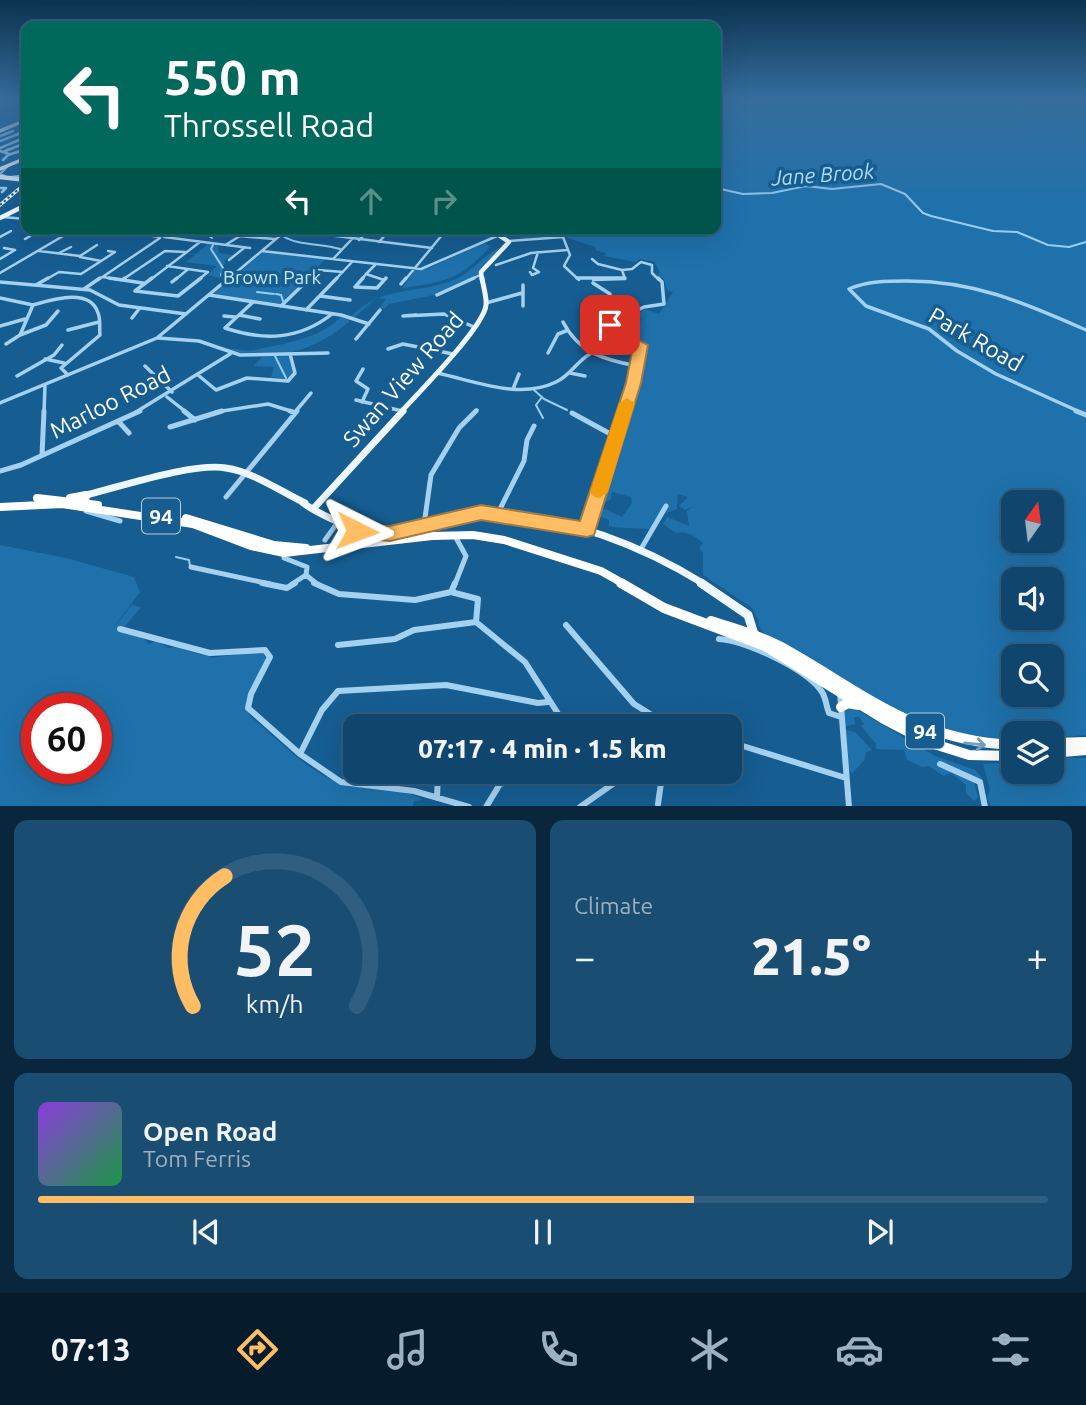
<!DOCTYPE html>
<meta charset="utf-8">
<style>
:root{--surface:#10466d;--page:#194d72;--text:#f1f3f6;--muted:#9cb1c2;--line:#305e80;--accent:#ffbd64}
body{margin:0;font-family:Ubuntu,sans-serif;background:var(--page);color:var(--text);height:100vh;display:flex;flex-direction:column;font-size:26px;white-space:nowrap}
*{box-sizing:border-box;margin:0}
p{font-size:23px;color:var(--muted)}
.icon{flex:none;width:38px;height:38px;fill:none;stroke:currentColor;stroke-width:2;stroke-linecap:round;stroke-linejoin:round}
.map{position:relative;height:806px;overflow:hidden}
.sheet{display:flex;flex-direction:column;gap:14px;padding:14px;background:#09263c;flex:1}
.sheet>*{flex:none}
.hud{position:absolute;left:21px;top:21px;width:700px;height:214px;border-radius:14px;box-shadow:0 7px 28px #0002,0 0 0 2px var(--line);background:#00695c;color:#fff;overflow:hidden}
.needle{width:46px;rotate:14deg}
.fabs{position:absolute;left:1001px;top:490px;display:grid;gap:14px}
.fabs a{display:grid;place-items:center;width:63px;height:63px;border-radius:14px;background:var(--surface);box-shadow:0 7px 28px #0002,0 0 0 2px var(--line);font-size:35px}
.speed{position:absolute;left:21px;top:693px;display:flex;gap:14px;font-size:35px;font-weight:700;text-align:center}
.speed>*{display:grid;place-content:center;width:91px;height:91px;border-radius:50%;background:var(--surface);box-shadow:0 7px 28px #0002,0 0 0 2px var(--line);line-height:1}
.speed .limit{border:10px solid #d22;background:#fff;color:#111}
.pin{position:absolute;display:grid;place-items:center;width:60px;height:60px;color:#fff;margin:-30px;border-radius:14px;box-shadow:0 4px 10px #0006}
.me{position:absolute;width:77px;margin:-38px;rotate:93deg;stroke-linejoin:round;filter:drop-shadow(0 0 5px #0008)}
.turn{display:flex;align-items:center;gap:24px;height:147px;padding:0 28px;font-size:32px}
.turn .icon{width:91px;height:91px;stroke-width:2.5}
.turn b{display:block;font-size:49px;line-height:60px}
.lanes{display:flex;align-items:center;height:66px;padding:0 28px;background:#0003;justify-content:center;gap:35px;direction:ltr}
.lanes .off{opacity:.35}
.big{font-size:52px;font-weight:800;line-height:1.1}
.sheet .tile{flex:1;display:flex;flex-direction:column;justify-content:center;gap:10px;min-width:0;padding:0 24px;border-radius:14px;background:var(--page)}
.sheet .dial{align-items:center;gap:0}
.dial svg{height:182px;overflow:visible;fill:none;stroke:var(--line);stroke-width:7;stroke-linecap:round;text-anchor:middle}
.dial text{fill:var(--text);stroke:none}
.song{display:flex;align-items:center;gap:21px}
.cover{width:84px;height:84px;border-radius:10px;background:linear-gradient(135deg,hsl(270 70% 55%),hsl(140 70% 35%))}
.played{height:7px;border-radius:4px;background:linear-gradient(90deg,var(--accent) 65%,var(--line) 65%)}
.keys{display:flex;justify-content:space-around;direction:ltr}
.heat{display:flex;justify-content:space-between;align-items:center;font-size:38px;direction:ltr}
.sheet .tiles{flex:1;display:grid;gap:14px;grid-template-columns:1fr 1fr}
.tile:last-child{grid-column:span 2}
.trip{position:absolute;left:343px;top:714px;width:399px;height:70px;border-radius:14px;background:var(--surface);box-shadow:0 7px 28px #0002,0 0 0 2px var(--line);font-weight:800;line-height:70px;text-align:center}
.tab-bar{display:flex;height:112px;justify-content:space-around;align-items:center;background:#061c2c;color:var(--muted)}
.tab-bar .icon{width:49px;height:49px}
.tab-bar .active{color:var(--accent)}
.tab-bar b{font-size:32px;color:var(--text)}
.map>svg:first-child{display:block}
.green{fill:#1f71ab;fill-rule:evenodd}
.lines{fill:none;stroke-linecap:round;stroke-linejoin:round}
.stream{stroke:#97cef3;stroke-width:2}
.minor-far3{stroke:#a4d1f0;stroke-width:2.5}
.minor-far2{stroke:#a4d1f0;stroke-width:3.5}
.minor-far1{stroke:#a4d1f0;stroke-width:5}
.minor{stroke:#a4d1f0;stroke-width:6}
.major-far4{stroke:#eef7ff;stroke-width:3.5}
.major-far3{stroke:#eef7ff;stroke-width:4.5}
.major-far2{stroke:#eef7ff;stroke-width:5}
.major-far1{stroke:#eef7ff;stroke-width:7}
.major{stroke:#eef7ff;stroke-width:9}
.highway-far2{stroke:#fff;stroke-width:3.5}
.highway-far1{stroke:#fff;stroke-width:8}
.highway{stroke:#fff;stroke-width:10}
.rail-casing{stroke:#fff;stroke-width:3.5}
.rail{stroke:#165d91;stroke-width:2;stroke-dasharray:2.5;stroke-linecap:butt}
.oneway{stroke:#739ebd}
.route{fill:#ffbd64;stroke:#a67b41;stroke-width:2}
.slow{fill:#f59e0b}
.labels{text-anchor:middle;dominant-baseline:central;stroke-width:7;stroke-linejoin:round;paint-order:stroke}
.far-park-label{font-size:19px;fill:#cbe8fb;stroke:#165d91}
.far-water-label{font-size:21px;font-style:italic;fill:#b0daf7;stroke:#165d91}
.shield{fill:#165d91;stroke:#b9cede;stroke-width:2}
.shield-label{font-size:21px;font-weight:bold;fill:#fff}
.street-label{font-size:23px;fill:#fff;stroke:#165d91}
</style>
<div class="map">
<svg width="1086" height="807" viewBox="0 0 1086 807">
<rect width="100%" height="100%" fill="#165d91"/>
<path class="green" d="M716,98L724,101V98L733,99L736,102L732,103L741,104L742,100L734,98L752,100L746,98H1086V735L1052,738V733H1013V741L924,728L766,636L758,625L759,621L752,608L703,575V553L699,548L703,543C695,536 686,530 676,533L663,524L667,517L689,526L687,511L693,506L685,510L679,506L688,497L678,494L677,509L666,513L653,530C638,527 618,529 609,526V520L601,517L602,508L622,517L632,503L631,497L612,492L611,499L604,503L599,500L604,498L601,493L609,478L607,472L612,461L620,458L611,457L637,386L647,343L635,341L640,338L639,334L632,335L630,339L625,337L630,324L642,320L634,316L645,309L659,314L673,292L667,290L664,279L657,275L660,273L655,262L640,259L636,262L604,256L606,253L595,250L596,247L562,236L521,238L516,235L533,231L511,230L716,229ZM1013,502H1052V541H1013ZM1013,579H1052V618H1013ZM1013,656H1052V695H1013Z
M483,243L491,246C458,280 450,281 402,288L415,270L427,269Z
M208,244L218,245L219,253L233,255L225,260L222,275L229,276L225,279L208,275L217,266L186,262L195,255L188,253L196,254Z
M500,247L479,275L439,294L389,304L384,309L379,308L386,299L376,298L353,319L350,317C385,283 417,296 456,279C473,271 484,255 500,247Z
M263,252L326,259L281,304L213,294Z
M341,317L350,321C317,350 269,366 226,349C234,348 245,352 254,350C285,343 317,340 341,317Z
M288,356L294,372L289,379L271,377L274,367L254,366L262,357Z
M0,545L66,558L134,577L140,592L111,631L132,605L141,607L120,632L143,638L149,644L157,641L168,648L176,647L202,655L205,653L212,658L261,651L267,654L269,659C260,676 236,699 251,717C274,736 305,769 333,780C357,789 407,786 422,800L414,801L412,807L0,806ZM37,709H96V768H37Z
M849,705L935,756L975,770L982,778H976L974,782L978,798L974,801L966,793V785L951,773L944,776L929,766L922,767L907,760L904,750L876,749V744L861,726L864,724L859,717H854L855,724L844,727V709Z
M846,730L855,732L872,750L866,752L865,759L852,774L847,767Z
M1052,758H1086V806H991L987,798L990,789L983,764L1013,762V772H1052Z"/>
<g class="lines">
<path class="stream" d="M5,176L0,174L7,167
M10,177L26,175
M716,188L743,194L772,193L806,186L832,189L881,184L905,194L923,213L931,216L993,231L1017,232L1048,245L1069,247L1086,242
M210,229L206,234L212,238
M248,229L280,234
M283,236C297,246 323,243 340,249
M213,245L211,249L223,268L221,275L226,279
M257,292L274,294
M276,294L281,295L283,301
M275,356L286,378
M534,390L544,399L567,410
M542,397L536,405L543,418
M176,557L189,560L190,566"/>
<path class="minor-far3" d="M0,136L13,131
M0,141L26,131
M0,148L26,137
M0,151L9,154L3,160
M5,151L26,143
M8,155L26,149
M0,188H6L2,192
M3,217L26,219
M102,229L160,237
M288,230L305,232
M312,233L432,248
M499,234L510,229
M163,236L173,229
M0,237L11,231
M164,237L250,248
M25,239L43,229
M359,240L368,231L360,229
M509,241L563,237L570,255L564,266L579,280
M379,242L386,234
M227,244L240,236L274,239
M39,251L80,256L97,245
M262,251L421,269L497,236
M59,253L71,247
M80,257L101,261
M334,258L352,239
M0,259L15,250L4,248
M592,259L598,264L622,270L625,279L593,280
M229,260L244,248
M496,265L531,253L567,250
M167,266L208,272L198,280
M622,270L632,269L641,262L652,265V273L659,280
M530,272L532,275L539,272L533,268L538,252
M0,273L75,229
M366,274L384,280
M366,274L375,265
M103,277L121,280
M45,280L59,272L81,274L115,252L108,251
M98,280L160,238
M122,280L165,251L185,252
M150,280L200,242
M175,280L187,270
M227,280L288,229
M308,280L318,270L343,272
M335,280L352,262
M361,280L366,274
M405,280L447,229
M470,280L480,275"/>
<path class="minor-far2" d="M109,278L143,283
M363,278L355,287L377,288L386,278
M577,278H625
M122,280L125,278
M0,282L90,290L119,305L186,314
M172,282L177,278
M593,283L610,294
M401,284L406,278
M36,285L48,278
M523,285V306
M84,289L100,278
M135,291L178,296L201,278
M135,291L152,278
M209,295L341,315L369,324
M437,295L474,278
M320,296L350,300
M0,298L33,305L20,335L6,344
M252,303L225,328C264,341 299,340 332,314
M486,303L522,293
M33,305C51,300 90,287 98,313C101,319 99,328 100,335L61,368L68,375
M281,306L310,278
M306,310L337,278
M239,315L260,319
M416,315L403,316L444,314L474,327
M224,316L235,317
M132,318L139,309
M563,322C579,353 605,360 637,366
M0,326L25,319
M68,330L99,322
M20,335L46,325L58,311
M158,338L199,341L240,355L328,353
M356,339L380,310
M388,349L403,344L453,354
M548,353L558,334L566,331
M45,359L64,363
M145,366L172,392
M437,373C475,381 519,400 556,382C570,376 577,361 590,354
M570,373L585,376
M198,375L216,390L247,378L288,381L295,373L290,354
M17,376L54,355L62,345
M513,389L519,374
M167,397L186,412
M356,400L402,411
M362,402L368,389L356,381L363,369
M0,403L157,338L229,278
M44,412L45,385
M136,412L230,354
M216,412L268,404L294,412
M295,412L311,393
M475,412L477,410
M625,412L641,345L621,337L610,323L644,307L664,304L662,282L658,278
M1080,412L996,374L957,351L929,329L866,306L849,289C867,281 887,281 907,281C976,281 1024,303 1086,330"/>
<path class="minor-far1" d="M184,411L195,420
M290,411L295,413
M1076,411L1086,415
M572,413L616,437
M118,421L129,433
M170,427L222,411
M42,455L44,411
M0,471L21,465L140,411
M226,497L297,411
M86,511L120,521
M498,513L524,461L527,440L534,426
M424,525L431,475L459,428L476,411
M587,530L625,411
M325,540L338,522
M641,549L666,506
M284,553V558L307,567L306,575L317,584
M191,567L270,584
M292,584L306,575
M455,584L466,556L455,536"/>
<path class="minor" d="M262,583L287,588L295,583
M314,583L339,594L415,600L451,592L478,599L476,622
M452,590L455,583
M566,625L634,704L655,717L680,726
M120,629L210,653L265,650L270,657L251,694L248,708L300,754L341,782L414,791L469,807
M719,639C746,641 807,669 822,692C826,698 826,706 829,713L841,717
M338,645L395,639L414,630L476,622L525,662L566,726
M840,693L849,807
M730,742L846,778
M300,754L322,710L338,691L446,685L538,703L548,702
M940,764L980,782L985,807
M655,772L661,783L658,804
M437,798L438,772
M486,807L500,784L543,772
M580,807L630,772"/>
<path class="major-far4" d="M0,169L26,158
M0,177H3"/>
<path class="major-far3" d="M0,177L26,180
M0,218L26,205
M452,229L497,234
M482,280L481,272L509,242L500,236"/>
<path class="major-far2" d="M401,412C418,393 484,327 486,305C487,297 483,286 482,278"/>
<path class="major-far1" d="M82,496C117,488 193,462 226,468C253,472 280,491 305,503
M302,502C312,510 323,515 334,520C403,555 430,509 494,513C568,517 641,545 704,584
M313,509L403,411"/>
<path class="major" d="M701,583L748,615L755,637"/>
<path class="highway-far2" d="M0,131L26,120"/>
<path class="highway-far1" d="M37,498L98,505
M70,498L86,495L85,503
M0,507L62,504L193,524L251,546L284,553L432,536L473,535L504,540L601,571L624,584
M186,518L274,545L306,548"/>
<path class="highway" d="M621,583L664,608L765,646L884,719L928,742L969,755L1013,756
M711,621C735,629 759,635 781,647C864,693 912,740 1013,745
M841,707L848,703L859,705
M1052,743L1086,742
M1052,753L1086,750"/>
<defs>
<path id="rail" d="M0,205L26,183"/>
</defs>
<use href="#rail" class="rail-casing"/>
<use href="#rail" class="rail"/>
</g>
<defs><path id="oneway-shaft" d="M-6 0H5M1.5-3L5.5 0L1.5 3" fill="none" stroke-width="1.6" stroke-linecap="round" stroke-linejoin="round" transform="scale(1.75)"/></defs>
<use class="oneway" href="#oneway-shaft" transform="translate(975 744) rotate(6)"/>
<linearGradient id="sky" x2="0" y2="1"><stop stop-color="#0c3350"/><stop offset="0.47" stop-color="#366d9d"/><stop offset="1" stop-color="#366d9d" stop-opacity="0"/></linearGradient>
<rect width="1086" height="210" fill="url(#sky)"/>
<path class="route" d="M610,321L628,335L648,345L641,383L594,535L587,537L481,520L390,541L350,537L348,531L350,526H390L481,505L580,521L626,383L633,347C619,342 612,337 603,325Z"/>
<path class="slow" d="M627,398L635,403L608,492L599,498L593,496L590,492L619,403Z"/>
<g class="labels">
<g class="far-park-label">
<text x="272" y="277">Brown Park</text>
</g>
<g class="far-water-label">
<text transform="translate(823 174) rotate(-4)">Jane Brook</text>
</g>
<g class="shield">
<rect x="142" y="498.5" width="38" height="35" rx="5"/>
<rect x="906" y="713.5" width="38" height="35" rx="5"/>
</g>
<g class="shield-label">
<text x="161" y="516">94</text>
<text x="925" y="731">94</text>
</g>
<g class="street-label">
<text transform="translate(976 339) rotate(30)">Park Road</text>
<text transform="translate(403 379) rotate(-49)">Swan View Road</text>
<text transform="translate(110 402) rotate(-27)">Marloo Road</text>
</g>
</g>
</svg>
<div class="fabs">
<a><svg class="needle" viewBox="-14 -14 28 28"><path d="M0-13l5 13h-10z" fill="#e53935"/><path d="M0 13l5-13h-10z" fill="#9cb1c2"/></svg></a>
<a><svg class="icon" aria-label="sound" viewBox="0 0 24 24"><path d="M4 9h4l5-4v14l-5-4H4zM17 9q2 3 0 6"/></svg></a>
<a><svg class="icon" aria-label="search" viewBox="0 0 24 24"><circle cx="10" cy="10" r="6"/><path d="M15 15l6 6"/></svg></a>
<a><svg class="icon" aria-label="layers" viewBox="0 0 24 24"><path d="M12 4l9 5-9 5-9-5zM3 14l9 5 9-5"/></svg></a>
</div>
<div class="speed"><div class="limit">60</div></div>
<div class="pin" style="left:610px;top:325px;background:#d93025"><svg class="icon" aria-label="arrive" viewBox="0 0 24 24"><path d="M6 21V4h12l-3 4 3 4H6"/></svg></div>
<svg class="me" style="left:357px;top:531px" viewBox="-20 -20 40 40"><path d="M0-17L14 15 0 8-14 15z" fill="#ffbd64" stroke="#fff" stroke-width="4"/></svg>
<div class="trip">07:17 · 4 min · 1.5 km</div>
<div class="hud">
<div class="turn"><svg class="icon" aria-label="left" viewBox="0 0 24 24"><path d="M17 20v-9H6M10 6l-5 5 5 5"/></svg><div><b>550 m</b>Throssell Road</div></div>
<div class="lanes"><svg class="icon" aria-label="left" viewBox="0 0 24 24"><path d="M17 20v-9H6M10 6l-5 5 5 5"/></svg><svg class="icon off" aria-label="ahead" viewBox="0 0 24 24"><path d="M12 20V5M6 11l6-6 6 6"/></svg><svg class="icon off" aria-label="right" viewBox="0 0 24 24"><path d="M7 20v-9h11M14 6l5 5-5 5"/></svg></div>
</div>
</div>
<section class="sheet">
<div class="tiles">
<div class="tile dial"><svg viewBox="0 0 100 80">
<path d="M14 69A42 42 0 1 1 86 69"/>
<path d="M14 69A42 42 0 0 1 28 12" stroke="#ffbd64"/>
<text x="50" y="56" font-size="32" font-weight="700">52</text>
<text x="50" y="72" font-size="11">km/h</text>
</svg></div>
<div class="tile"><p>Climate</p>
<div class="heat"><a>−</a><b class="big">21.5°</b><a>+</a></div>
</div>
<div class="tile">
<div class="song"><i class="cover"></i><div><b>Open Road</b><p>Tom Ferris</p></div></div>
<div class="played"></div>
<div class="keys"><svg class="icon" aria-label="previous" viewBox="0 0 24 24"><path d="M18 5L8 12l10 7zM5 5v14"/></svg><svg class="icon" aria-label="pause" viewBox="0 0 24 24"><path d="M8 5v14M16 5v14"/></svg><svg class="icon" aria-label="next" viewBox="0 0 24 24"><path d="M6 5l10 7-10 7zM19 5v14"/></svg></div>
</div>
</div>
</section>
<nav class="tab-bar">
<b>07:13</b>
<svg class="icon active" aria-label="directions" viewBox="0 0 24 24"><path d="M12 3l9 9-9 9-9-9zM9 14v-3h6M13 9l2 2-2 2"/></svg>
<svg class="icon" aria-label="music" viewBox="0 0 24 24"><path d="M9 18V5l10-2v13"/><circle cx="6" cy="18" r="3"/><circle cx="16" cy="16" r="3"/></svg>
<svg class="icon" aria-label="phone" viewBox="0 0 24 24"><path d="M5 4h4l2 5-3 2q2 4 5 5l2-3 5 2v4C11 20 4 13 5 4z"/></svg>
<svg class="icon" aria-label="climate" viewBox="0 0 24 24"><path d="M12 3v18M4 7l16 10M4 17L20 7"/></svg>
<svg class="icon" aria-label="car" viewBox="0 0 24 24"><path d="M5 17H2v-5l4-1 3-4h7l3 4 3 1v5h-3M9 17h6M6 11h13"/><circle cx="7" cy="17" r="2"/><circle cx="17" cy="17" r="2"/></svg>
<svg class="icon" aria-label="filters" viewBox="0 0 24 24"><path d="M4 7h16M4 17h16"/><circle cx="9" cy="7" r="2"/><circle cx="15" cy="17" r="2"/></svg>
</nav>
